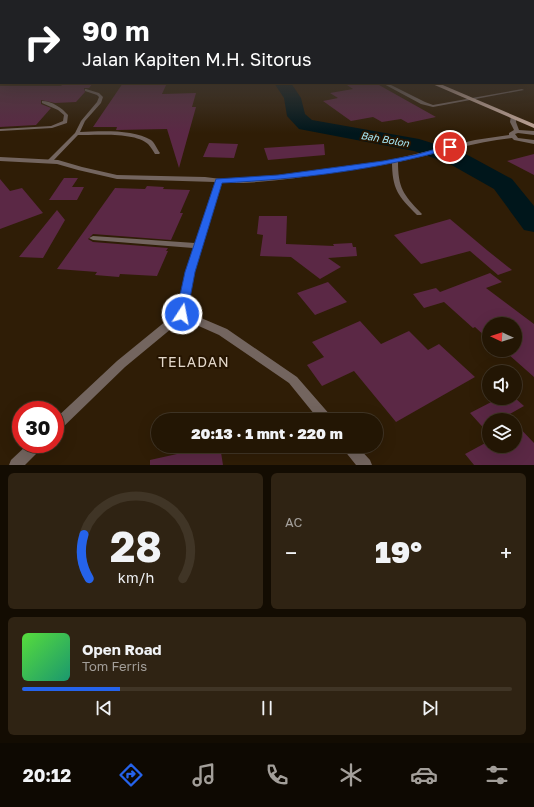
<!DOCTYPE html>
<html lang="id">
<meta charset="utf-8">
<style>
:root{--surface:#231604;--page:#2f2313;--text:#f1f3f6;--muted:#a39f9a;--line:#403526;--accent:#2563eb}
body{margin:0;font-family:"Golos Text",sans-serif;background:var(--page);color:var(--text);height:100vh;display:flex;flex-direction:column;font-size:15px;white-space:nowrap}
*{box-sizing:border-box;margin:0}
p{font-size:13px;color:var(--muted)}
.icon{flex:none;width:22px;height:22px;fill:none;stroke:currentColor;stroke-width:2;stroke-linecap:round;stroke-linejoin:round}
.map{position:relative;height:465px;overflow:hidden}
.drawer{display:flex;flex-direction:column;gap:8px;padding:8px;background:#130c02;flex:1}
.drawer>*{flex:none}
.banner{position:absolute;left:0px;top:0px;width:534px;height:84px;box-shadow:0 4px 16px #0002,0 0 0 1px var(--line);background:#202124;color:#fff;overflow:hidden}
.needle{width:26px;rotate:274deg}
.tools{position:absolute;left:482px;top:317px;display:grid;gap:8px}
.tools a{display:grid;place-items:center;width:40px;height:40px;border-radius:50%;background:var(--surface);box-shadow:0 4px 16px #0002,0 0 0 1px var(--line);font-size:20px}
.speed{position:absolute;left:12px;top:401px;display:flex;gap:8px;font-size:20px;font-weight:700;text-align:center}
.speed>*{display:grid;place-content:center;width:52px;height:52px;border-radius:50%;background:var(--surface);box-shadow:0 4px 16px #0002,0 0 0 1px var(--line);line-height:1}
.speed .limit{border:6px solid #d22;background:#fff;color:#111}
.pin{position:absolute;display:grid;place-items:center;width:34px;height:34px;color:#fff;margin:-17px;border:2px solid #fff;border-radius:50%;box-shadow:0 1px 4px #0007}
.me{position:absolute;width:44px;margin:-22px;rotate:11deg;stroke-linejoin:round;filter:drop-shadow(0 0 3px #0008)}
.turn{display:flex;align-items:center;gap:14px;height:84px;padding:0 16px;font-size:18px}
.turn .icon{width:52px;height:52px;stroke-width:2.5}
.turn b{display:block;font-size:28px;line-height:34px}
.big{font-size:30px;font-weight:800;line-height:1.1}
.drawer .card{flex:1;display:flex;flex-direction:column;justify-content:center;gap:6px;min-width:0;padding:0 14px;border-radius:6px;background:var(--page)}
.drawer .dial{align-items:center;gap:0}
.dial svg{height:104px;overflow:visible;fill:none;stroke:var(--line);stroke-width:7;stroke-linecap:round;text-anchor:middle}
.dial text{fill:var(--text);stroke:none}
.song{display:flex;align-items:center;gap:12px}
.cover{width:48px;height:48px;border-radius:6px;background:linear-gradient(135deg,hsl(110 70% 55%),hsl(160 70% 35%))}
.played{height:4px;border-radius:2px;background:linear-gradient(90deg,var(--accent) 20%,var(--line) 20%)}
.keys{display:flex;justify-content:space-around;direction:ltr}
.heat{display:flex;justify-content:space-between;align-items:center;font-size:22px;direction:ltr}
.drawer .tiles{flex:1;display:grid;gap:8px;grid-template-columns:1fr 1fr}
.card:last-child{grid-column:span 2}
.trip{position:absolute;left:151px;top:413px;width:232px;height:40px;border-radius:20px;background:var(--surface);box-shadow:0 4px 16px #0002,0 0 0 1px var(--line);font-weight:800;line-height:40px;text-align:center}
.dock{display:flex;height:64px;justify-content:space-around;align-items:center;background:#0e0902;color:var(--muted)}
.dock .icon{width:28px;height:28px}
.dock .on{color:var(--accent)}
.dock b{font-size:18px;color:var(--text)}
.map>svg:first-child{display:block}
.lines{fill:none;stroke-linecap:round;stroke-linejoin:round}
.river{fill:#00161b;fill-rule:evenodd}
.building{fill:#5b2845}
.lane{fill:#73655f;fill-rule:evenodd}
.street{fill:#73655f;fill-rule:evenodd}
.primary{fill:#c5a99c;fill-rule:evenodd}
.route{fill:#2563eb;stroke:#184099}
.labels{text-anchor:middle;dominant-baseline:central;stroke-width:4;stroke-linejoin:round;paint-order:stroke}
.far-water-label{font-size:10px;font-style:italic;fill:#a6e8f6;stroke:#251400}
.near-neighbourhood-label{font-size:14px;letter-spacing:1px;fill:#e3d7c9;stroke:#251400}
</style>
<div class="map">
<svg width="534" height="465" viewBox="0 0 534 465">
<rect width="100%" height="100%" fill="#2f1d06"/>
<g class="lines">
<path class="river" d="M274,83H291L301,98L305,114L312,120L419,139L464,153L512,179L534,206V232L524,230L494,189L448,163L414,151L299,129L287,116L284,98Z"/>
</g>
<path class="building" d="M64,83H93L89,88H84L85,92L76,102L55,103L41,100V104L51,108L36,125L0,127V86H61Z
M123,83H167L162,94L196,93L192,107H196L179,168L167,129L116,130L117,127H93Z
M344,83H373L379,85L436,117L408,123L401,119L382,122L373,117L351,121L323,101L338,98L330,93L353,89Z
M209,143L238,144L234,158L203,157Z
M324,144L325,155L268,160L264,148Z
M534,154V175L507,161Z
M64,178H78L72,187H84L77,200H49Z
M0,179L10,191L22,188L43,213L0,229Z
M147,186L164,187L163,189L190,190L180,213H183L171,240L93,234L88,239L93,242L168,248L166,251H168L157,276L120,274L119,277L95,275L97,272L57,269L115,188L145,189Z
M57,210L65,220L43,258L19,257Z
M259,216H287L286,244L334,246L333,244L352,243L353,247H356L357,256L328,258L341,267L320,279L291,257L260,256L263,235L257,234Z
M450,219L488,251L512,270L498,275L470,251L421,264L394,235Z
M490,273L502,282L486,288L534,324V377L507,353L515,350V324H489V340L475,327L473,328L444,302L424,308L413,294L436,288L440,292Z
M328,282L347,302L315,315L297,293Z
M360,321L381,344L409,331L428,350L439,344L475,377L396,422L354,371L322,386L307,365L324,357L312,342Z
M499,398H515L524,406L499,420H489V434L470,413Z
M515,423L534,443V465H474L465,454L489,441V446H515Z
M177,446H220L223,465H150V460L177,454Z"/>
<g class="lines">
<path class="lane" d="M382,83H387L425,102L433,105L522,89L524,90L433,107L421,104Z
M86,89L99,93L103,97L101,103L85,121L80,132C100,131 134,129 151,140C155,143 157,149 160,153L159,154H155C153,151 151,147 148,144C136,132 95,135 78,135L52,162H48V160L75,133L81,121L97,102L99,97L97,95L85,91V89Z
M42,101C52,101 62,108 68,115L67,123L52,128L0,131V129L51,126L63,121L64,115L58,110L42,103Z
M395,159L398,161C398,188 403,194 421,213L422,214L421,215H417C398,196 392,189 392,161Z"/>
<path class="street" d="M511,116L516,117V122L519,130L534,131V135L518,133L515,134L518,138L534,140V144L514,140L512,138C476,142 442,152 407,160C383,166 359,168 334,172C297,178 260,184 222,183L194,272L187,312L227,329L297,377L331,416L333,420H319L289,383L219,335L183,319L125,367L59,431L55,433V419L117,361L177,312L186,272L193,248L93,240L89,238L93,236L195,243L215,182L117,179L78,170L57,164L0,161V157L58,160L82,167L117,175L205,177L221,179L254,178L286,175L386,161L475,140L509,135V133L514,130L510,122Z
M28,444H44L42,448L25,465H9L11,460Z
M342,446H357L370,460L372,465H356L344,450Z"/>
<path class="primary" d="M430,83H438L534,124V128Z"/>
</g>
<linearGradient id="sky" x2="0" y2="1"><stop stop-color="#1a1003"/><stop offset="0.5" stop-color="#47403b"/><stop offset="1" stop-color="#47403b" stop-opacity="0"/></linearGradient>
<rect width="534" height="133" fill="url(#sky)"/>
<path class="route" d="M450,145L454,147L453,148C378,170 300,179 222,183L195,272L187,314L186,317L182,318L178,317L176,314L185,272L216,179L278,175L383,161L415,155Z"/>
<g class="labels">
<g class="far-water-label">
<text transform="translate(385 139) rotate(10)">Bah Bolon</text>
</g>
<g class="near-neighbourhood-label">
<text x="194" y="361">TELADAN</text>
</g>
</g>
</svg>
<div class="tools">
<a><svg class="needle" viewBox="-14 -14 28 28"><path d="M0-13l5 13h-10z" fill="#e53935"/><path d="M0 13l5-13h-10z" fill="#a39f9a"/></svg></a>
<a><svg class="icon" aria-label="sound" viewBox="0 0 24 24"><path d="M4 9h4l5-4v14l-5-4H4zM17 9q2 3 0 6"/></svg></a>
<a><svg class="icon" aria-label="layers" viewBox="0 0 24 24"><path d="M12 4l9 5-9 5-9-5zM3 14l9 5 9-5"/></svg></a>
</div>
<div class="speed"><div class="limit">30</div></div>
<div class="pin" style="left:450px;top:147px;background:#d93025"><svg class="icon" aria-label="arrive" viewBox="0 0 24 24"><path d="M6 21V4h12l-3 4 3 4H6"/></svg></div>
<svg class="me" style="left:182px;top:314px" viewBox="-20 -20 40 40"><circle r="17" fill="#2563eb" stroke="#fff" stroke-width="3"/><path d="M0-11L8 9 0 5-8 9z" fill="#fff"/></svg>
<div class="trip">20:13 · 1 mnt · 220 m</div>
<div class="banner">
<div class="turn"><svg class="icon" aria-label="right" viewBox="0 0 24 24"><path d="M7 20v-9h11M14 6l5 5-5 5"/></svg><div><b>90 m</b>Jalan Kapiten M.H. Sitorus</div></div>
</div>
</div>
<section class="drawer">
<div class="tiles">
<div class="card dial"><svg viewBox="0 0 100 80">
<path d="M14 69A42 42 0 1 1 86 69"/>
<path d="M14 69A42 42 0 0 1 10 35" stroke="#2563eb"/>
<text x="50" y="56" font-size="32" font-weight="700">28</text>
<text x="50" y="72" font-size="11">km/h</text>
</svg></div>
<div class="card"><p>AC</p>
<div class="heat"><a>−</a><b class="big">19°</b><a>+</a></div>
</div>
<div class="card">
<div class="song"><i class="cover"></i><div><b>Open Road</b><p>Tom Ferris</p></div></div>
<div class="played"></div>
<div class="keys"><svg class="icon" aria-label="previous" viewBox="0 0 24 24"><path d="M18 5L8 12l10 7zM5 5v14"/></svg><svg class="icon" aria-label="pause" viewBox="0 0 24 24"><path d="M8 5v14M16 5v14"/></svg><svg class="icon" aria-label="next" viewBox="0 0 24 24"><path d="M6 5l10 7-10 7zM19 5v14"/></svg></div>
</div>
</div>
</section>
<nav class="dock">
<b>20:12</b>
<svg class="icon on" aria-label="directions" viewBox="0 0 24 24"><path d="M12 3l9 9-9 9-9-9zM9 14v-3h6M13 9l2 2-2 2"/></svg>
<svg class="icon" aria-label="music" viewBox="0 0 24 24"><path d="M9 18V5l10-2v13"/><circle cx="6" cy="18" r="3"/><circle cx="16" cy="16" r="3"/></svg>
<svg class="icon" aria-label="phone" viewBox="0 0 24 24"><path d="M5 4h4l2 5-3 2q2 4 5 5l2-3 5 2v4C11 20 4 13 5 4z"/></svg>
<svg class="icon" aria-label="climate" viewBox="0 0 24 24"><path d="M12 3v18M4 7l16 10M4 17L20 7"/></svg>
<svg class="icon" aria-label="car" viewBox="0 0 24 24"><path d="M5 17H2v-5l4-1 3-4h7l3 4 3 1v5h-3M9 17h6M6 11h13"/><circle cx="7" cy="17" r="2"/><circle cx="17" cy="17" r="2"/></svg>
<svg class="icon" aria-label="filters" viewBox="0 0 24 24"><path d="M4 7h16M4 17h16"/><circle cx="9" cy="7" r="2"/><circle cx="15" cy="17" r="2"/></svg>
</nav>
